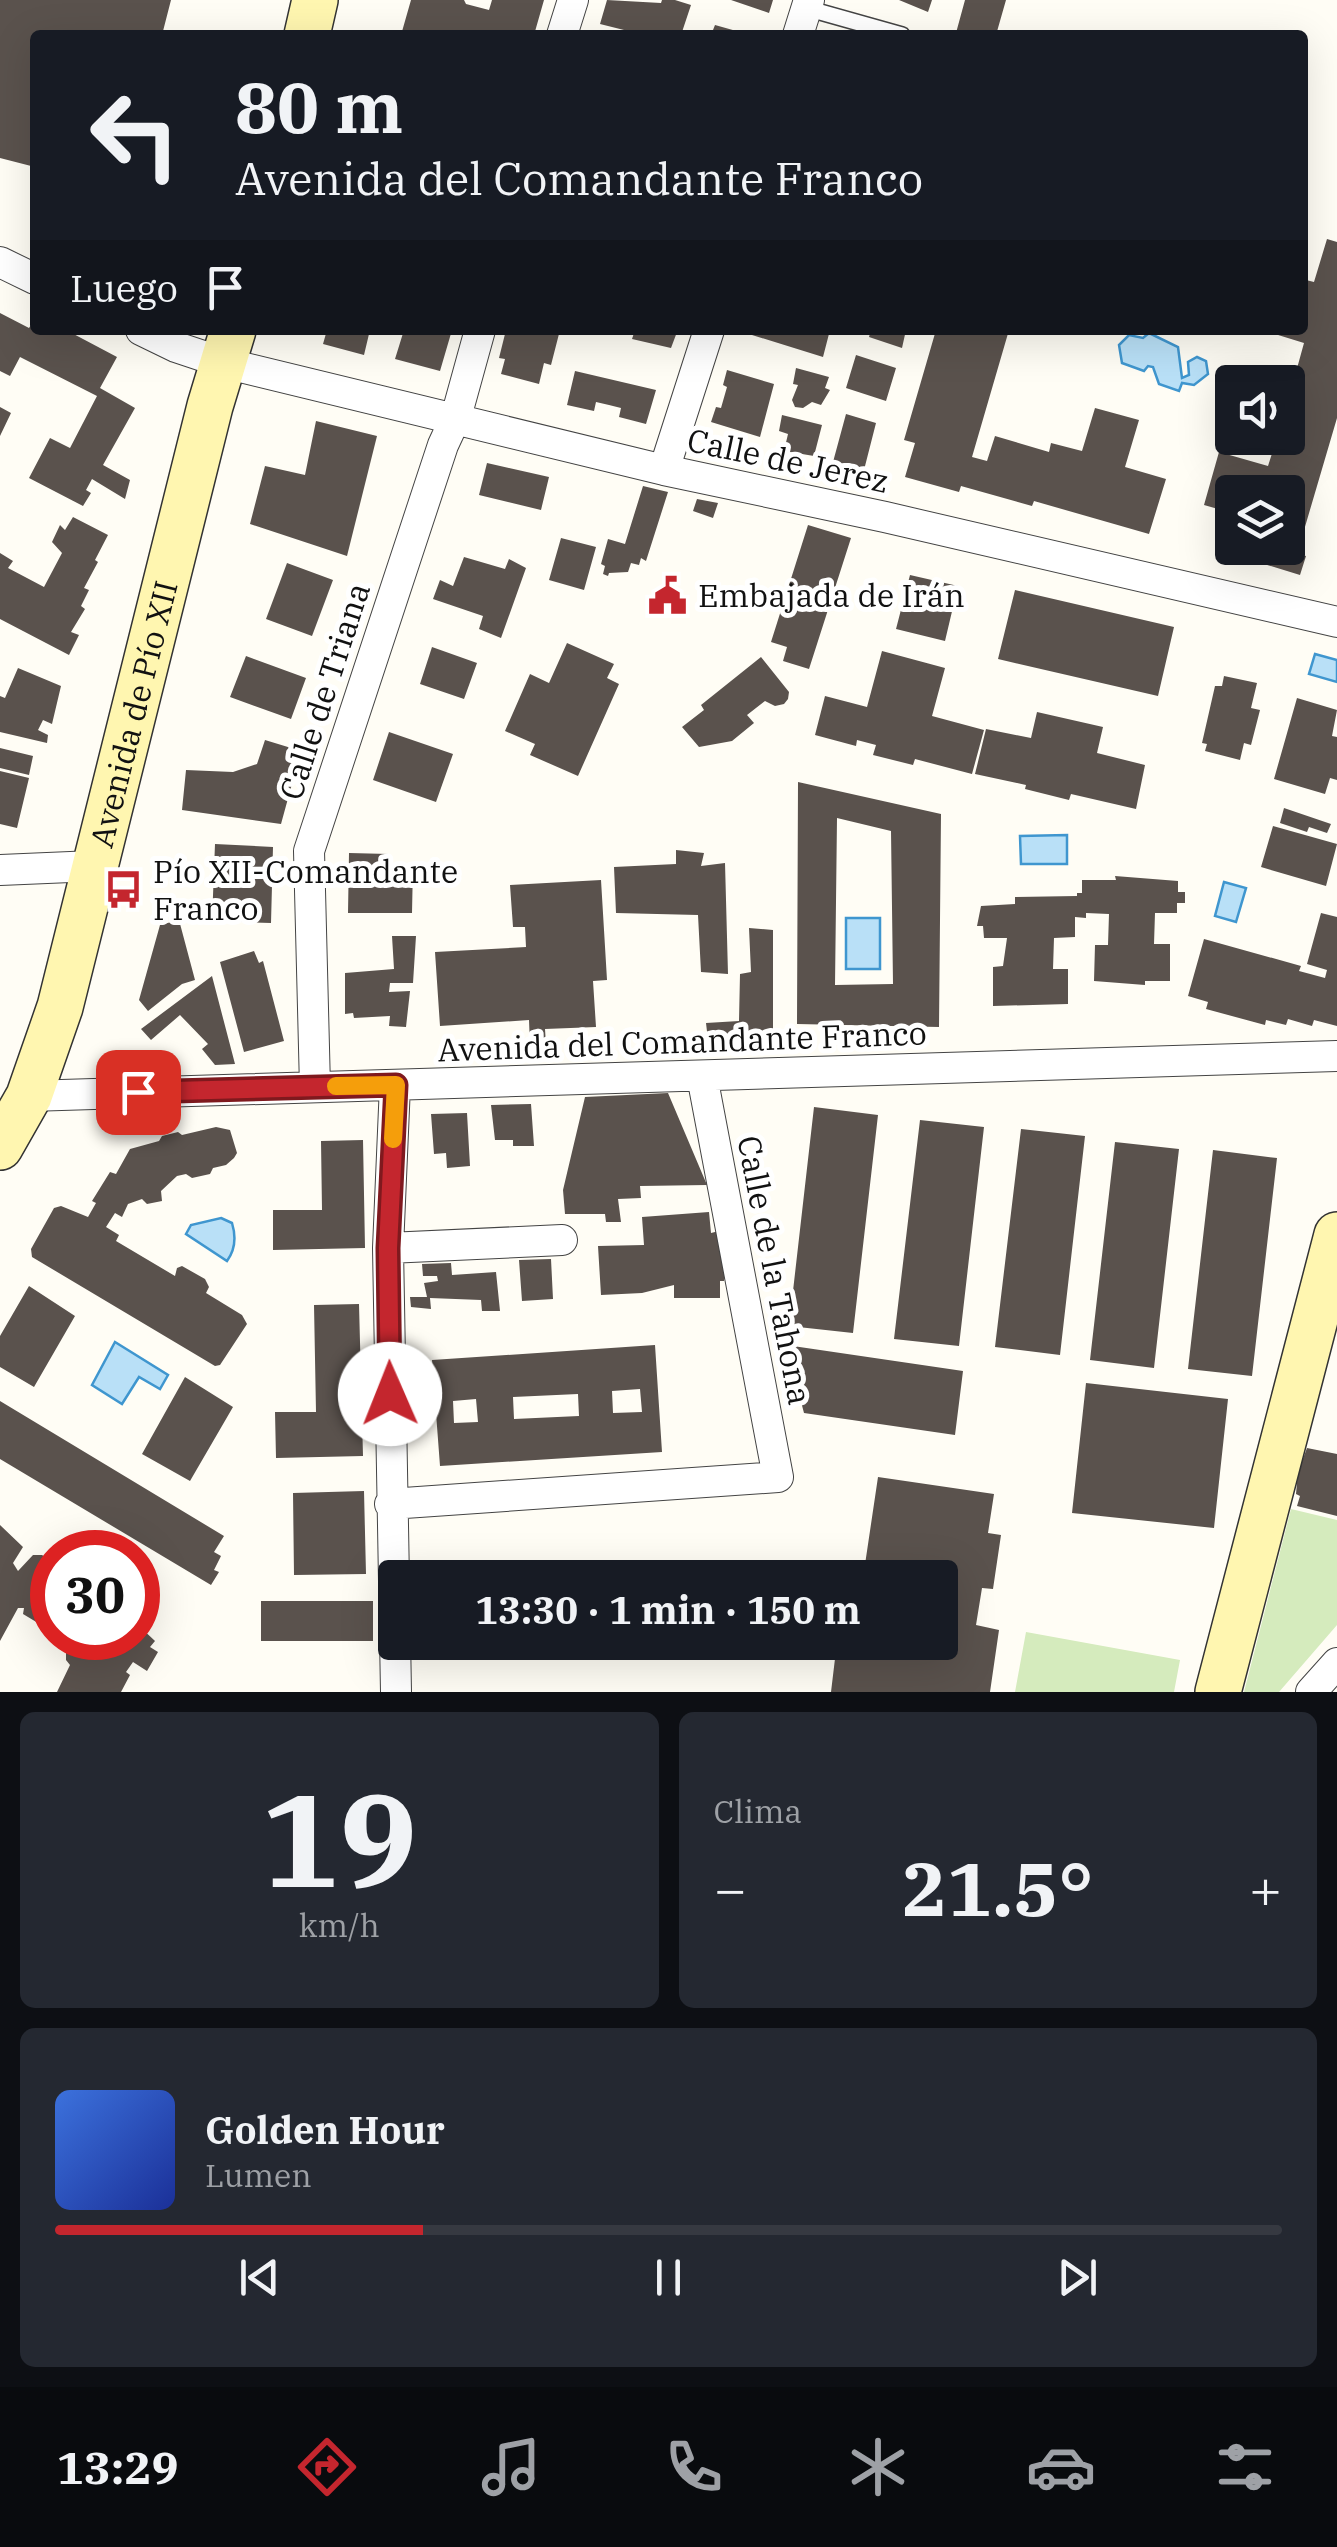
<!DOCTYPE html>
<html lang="es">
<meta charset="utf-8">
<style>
:root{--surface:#171b24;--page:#242831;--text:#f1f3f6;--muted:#9ea1a6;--line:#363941;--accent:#c4262e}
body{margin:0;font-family:"IBM Plex Serif",serif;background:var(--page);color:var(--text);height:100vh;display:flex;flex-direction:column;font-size:38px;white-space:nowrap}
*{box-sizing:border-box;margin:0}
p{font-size:32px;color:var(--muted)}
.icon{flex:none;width:55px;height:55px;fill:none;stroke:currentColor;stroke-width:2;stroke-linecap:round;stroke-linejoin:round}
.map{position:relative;height:1692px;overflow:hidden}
.sheet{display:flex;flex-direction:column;gap:20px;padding:20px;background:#0d0f14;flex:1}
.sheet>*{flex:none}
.guide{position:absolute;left:30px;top:30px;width:1278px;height:305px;border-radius:10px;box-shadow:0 10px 40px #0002;background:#171b24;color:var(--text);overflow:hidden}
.tools{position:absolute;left:1215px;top:365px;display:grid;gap:20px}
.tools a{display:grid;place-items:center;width:90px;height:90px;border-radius:10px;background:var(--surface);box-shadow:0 10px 40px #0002;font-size:50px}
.speed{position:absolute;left:30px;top:1530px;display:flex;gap:20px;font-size:50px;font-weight:700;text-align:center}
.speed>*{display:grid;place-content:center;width:130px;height:130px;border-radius:50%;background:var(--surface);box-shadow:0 10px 40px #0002;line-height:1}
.speed .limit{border:15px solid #d22;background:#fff;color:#111}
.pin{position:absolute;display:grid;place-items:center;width:85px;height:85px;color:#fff;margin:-42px;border-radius:20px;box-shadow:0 5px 15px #0006}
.me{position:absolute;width:110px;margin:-55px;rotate:359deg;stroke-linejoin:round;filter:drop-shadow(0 0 8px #0008)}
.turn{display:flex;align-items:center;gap:35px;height:210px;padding:0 40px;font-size:45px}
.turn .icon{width:130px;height:130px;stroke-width:2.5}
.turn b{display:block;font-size:70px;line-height:85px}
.then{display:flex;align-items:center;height:95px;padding:0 40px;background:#0003;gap:20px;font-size:38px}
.big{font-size:75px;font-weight:700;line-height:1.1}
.sheet .widget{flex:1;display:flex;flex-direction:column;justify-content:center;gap:15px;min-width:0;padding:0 35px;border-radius:15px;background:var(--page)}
.sheet .dial{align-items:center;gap:0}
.dial b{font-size:130px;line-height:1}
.song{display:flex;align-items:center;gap:30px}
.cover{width:120px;height:120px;border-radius:15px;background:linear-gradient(135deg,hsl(220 70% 55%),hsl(230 70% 35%))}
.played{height:10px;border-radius:5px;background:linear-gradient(90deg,var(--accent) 30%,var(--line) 30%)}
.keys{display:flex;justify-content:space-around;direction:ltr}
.heat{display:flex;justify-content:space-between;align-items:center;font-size:55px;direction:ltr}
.sheet .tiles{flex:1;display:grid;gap:20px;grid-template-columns:1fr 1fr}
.widget:last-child{grid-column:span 2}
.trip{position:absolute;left:378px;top:1560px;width:580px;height:100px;border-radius:10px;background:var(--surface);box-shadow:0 10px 40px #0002;font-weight:700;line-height:100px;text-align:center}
.dock{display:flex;height:160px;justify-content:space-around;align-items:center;background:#090b0e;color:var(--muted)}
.dock .icon{width:70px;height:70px}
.dock .selected{color:var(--accent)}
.dock b{font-size:45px;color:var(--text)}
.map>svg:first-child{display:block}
.green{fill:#d5ebbd}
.water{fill:#b9e0f7;stroke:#3f96cf;stroke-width:2.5}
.building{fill:#5a524d;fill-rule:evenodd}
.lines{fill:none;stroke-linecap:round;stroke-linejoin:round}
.lane-casing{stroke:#444;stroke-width:18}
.street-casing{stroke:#444;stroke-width:32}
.secondary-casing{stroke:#333;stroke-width:48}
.lane{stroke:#fff;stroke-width:15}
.street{stroke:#fff;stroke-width:30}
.secondary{stroke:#fff6b0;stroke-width:45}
.route-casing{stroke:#7f191e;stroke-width:25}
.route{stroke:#c4262e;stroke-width:18}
.slow{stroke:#f59e0b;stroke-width:18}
.labels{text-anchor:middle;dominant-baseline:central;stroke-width:10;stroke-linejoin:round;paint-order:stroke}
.street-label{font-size:32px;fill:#111;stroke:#fff}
.poi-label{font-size:32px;fill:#111;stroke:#fff;text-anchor:start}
</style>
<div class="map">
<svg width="1337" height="1692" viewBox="0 0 1337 1692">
<rect width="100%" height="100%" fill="#fffdf5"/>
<path class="green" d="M1291,1509L1337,1520V1625L1279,1692H1244Z
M1026,1632L1180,1660L1174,1692H1015Z"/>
<path class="water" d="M1149,333L1178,347L1182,378L1189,375L1188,362L1197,357L1206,361L1208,374L1194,385L1182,383L1179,391L1159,384L1153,367L1148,366L1144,371L1122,363L1119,345L1129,335L1143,338Z
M1315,654L1337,660V682L1309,674Z
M1067,835V864H1021L1020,836Z
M1224,882L1246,888L1236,922L1215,916Z
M846,918H880V969H846Z
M221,1218L232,1223C236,1236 235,1250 227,1261L186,1234L191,1225Z
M115,1342L168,1375L160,1389L139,1377L122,1404L92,1385Z"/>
<path class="building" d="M0,0H171L162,35H35V167L0,158Z
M411,0H464L466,4L489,10L492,0H544L534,35H401Z
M607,0L661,3L662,0H675L691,5L681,35H644L600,24Z
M731,0H773L769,13Z
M899,0H932L928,12Z
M965,0H1006L996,35L956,33Z
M715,25L747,34V35H711Z
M1327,239L1337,242V418L1297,554L1306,556L1300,575L1238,556L1240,548H1288V492H1232V513L1204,505L1219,452L1268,466L1277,438H1288V401L1304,343L1262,330H1302V279L1314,282Z
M0,313L29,328L35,319V330H66L117,357L100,388L135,408L103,465L130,480L125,499L92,479L86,490L91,493L83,506L29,478L50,438L70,448L97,396L20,357L10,376L0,371Z
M327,330H374L373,335L369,334L364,355L323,344Z
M404,330H452L440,371L395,359Z
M506,330H560L551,365L544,363L539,384L501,374L505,359L499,358Z
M635,330H671L677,332L671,348L632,339Z
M736,330H830L823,357Z
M871,330H906L902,348L869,337Z
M936,330H1009L972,457L987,461L995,436L1049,452L1051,443L1082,451L1095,408L1139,420L1125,467L1166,479L1149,534L1034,501L1032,506L961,486L959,492L905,477L915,443L904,440Z
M856,355L896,368L886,401L846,388Z
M796,368L829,377L825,388L830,390L821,405L812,402L803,408L795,407L792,400L798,385L793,384Z
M727,370L774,384L760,437L711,422L716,407L721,408L727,387L723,385Z
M575,371L656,390L646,424L619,417L621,408L609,405L596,402L594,411L567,405Z
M0,407L11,413L0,436Z
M846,414L876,423L864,470L833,462Z
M782,415L822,425L814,456L784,451L788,434L779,431Z
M316,421L377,436L347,556L250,524L265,466L305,475Z
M487,463L549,477L541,510L479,495Z
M643,486L668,492L646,561L641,558L639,565L631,563L628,572L609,573L608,576L603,574L605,566L601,564L608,539L625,544Z
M697,499L718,503L713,518L693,511Z
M73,517L108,535L95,560L98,562L84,588L89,590L81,606L85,609L71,632L79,635L69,655L0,619V553L13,561L8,568L44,587L62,553L52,542L60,525L65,530Z
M808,525L851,538L809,669L783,661L787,647L771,642Z
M561,538L596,547L584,590L549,580Z
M464,557L505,569L509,559L526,568L501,638L479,629L483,616L433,599L440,580L453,586Z
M287,563L333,580L312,636L266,619Z
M910,575L958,586L945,641L896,629Z
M1015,590L1174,627L1158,696L998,659Z
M567,643L614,664L607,678L619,684L578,776L530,755L535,744L505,731L530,674L549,683Z
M432,647L477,663L464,699L420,684Z
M882,651L945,668L932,716L984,730L972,774L915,759L913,765L873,755L876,745L857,740L856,746L815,735L825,696L867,707Z
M246,656L306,678L291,719L230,697Z
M761,657L789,692L788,699L784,704L775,706L765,701L747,715L754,723L732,741L699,747L682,727L704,710L701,705Z
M18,668L61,686L52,724L43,720L38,730L48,735L47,743L0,732V696L5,698Z
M1224,676L1257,683L1251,708L1260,710L1251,745L1244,743L1240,760L1205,751L1207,744L1202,743L1215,686H1222Z
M1297,698L1337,710L1332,736L1337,737V780L1330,778L1325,794L1274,779Z
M1037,712L1103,727L1097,753L1145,765L1136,809L1071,794L1069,800L1025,789L1026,785L975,774L986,729L1031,738Z
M389,732L453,754L436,802L373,780Z
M265,740L301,751L281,824L182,810L186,770L233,772L257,764Z
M0,748L33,756L29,775L0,768Z
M0,771L29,778L17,828L0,824Z
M798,782L941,814L939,1027L797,1024ZM837,818L891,831L893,984L835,985Z
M1284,808L1331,824L1327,833L1309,827L1307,832L1280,823Z
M1273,826L1337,844L1326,886L1261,867Z
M215,844L273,847L271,923L212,921Z
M676,850L704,853L701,866L725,863L728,974L701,972L698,915L616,913L614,867L676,864Z
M349,853L389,854V864L413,865L412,913H348Z
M1115,876L1178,881V892H1185V903H1177V913H1155L1154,944H1170V981H1145V985L1094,981L1095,945H1108L1109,914L1086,913V918L1075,917V937L1054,938L1053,969H1068V1004L993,1006V967L1003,966L1007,938H984L983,926H977L981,906L1015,904V897L1077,896V893H1082V880H1116Z
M601,880L607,980L593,981L596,1027L545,1029L546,1045L530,1046L529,1020L440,1026L435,952L526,947L525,927H513L510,885Z
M1321,913L1337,917V1026L1314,1020L1312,1026L1288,1019L1286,1025L1266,1020L1265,1025L1206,1009L1208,1002L1188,996L1204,939L1301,966L1299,971L1325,978L1327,970L1307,964Z
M179,920L195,980L182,984L148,1011L139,1000L160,925Z
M749,928L773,930V1041L708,1040L706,1023L739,1021L740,974L751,972Z
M392,936H416L413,983H390L389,992L410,991L406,1027L389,1026L390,1016L354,1018L353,1013L345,1014V973L394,969Z
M254,951L259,963L263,961L284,1041L244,1052L220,962Z
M212,976L235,1064L215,1065L202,1049L208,1044L180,1015L151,1040L141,1029Z
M668,1093L707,1185L640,1186L641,1198L618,1199L621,1222H606L605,1214H565L563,1190L585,1097Z
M531,1104L534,1146H513V1140H495L491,1105Z
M814,1107L878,1115L853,1333L789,1326Z
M467,1113L470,1166L447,1168L446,1153L434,1154L431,1114Z
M920,1120L984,1127L959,1346L894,1339Z
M216,1127L230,1130L237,1153L234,1158L226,1165L213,1168L210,1174L192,1178L186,1174L177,1176L161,1191L162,1201L147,1204L142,1199L128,1204L122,1217L115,1213L106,1227L119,1235L116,1241L175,1276L177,1268L182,1266L205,1279L209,1287L206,1293L242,1315L247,1324L220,1365L215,1366L32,1257L31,1249L54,1208L61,1206L88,1217L96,1203L92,1201L110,1172L116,1174L130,1149L159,1141L162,1136L178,1132L182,1135Z
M1021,1129L1085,1136L1060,1355L995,1347Z
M363,1140L365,1248L273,1250V1210H322L321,1141Z
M1115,1142L1179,1149L1154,1368L1090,1360Z
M1213,1150L1277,1158L1252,1376L1188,1369Z
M709,1212L711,1233L719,1231L726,1262L724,1281H720V1298H674V1285L642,1293L601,1295L598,1246L644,1245L642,1217Z
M551,1259L553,1299L522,1301L519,1260Z
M451,1263L452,1275L496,1272L500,1311H482L481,1300L430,1298L431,1309L411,1307L410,1297H427L424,1283L438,1281L437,1276H423L422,1264Z
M29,1286L75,1316L34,1387L0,1367V1336Z
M359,1304L363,1456L276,1458L275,1412H316L314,1305Z
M655,1345L662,1452L440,1466L432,1360ZM640,1389L642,1412L613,1413L612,1391ZM578,1394L579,1416L514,1419L513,1397ZM476,1399L478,1422L454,1423L453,1401Z
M786,1345L963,1371L955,1435L804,1413Z
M185,1377L233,1407L190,1481L142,1454Z
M1086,1383L1228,1399L1214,1528L1072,1513Z
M0,1401L224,1536L214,1552L221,1556L214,1570L219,1572L211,1585L0,1459Z
M1307,1448L1337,1454V1516L1297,1506L1300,1496L1296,1494L1298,1472Z
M878,1477L994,1494L988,1533L1001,1535L993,1589L982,1588L976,1625L999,1630L990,1692H831L837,1642H940V1578H863Z
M364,1491L366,1574L294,1575L293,1493Z
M0,1525L23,1547L13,1563L18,1571L33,1555H42L52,1561V1630L44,1626L45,1620L38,1623L23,1614L24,1608H18L0,1641Z
M261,1601H373V1641H261Z
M138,1625L155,1641L150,1647L158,1652L147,1671L133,1662L126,1672L130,1675L121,1692H57L70,1665L66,1660V1648L72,1646L68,1638H138Z"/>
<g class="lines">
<defs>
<path id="lane" d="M806,8L902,35"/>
<path id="street" d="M562,35L573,0
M798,35L809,0
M0,262L35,279
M141,330L176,347L224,363L664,470L885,517L1337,622
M664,470L709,330
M0,870L94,866
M395,1085L388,1248L396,1692
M315,1087L309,851L443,445L456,417L480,330
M29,1096L1337,1056
M388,1248L562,1240
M390,1504L778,1477L702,1076
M1311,1692L1337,1663"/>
<g id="secondary">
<path d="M307,35L315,0"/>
<path id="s1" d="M0,1147L29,1096L60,1007L210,406L233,330"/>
<path d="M1218,1692L1337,1235"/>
</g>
</defs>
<use href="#lane" class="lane-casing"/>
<use href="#street" class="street-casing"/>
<use href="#secondary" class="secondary-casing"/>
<use href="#lane" class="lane"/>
<use href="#street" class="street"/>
<use href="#secondary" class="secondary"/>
</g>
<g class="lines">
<defs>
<path id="route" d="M138,1092L396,1085L388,1248L390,1394"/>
</defs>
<use href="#route" class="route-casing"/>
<use href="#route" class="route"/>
<path class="slow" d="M336,1086L396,1085L393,1139"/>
</g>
<defs>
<symbol id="civic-bare" viewBox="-9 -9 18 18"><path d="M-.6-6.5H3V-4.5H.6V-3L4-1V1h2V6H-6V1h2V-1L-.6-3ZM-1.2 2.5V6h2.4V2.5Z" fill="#c4262e" stroke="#fff" stroke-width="2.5" paint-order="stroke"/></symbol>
<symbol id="bus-bare" viewBox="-9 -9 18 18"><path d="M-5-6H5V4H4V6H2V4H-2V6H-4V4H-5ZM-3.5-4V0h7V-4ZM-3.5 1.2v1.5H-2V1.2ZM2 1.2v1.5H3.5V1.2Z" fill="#c4262e" stroke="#fff" stroke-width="2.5" paint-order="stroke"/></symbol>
</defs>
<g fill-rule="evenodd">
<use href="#civic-bare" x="640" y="568" width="55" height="55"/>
<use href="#bus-bare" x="96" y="862" width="55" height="55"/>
</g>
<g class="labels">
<g class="street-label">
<text transform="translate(788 460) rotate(12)">Calle de Jerez</text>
<text transform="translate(324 691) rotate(-72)">Calle de Triana</text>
<text stroke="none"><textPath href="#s1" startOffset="455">Avenida de Pío XII</textPath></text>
<text transform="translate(682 1041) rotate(-2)">Avenida del Comandante Franco</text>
<text transform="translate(775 1270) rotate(79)">Calle de la Tahona</text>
</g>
<g class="poi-label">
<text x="698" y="595">Embajada de Irán</text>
<text x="153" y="871">Pío XII-Comandante<tspan x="153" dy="37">Franco</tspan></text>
</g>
</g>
</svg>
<div class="tools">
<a><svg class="icon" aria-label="sound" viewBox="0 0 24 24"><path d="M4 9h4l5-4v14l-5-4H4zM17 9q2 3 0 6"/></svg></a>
<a><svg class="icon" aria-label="layers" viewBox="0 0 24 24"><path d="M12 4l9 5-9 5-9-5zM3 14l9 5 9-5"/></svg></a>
</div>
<div class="speed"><div class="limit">30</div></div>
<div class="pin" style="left:138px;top:1092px;background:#d93025"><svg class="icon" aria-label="arrive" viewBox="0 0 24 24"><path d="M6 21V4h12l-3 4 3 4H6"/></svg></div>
<svg class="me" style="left:390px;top:1394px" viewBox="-20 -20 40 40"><circle r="19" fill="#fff"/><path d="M0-13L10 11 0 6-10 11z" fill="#c4262e"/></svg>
<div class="trip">13:30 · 1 min · 150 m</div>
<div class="guide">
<div class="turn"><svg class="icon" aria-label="left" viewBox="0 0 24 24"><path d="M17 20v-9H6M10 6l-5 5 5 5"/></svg><div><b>80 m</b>Avenida del Comandante Franco</div></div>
<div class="then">Luego<svg class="icon" aria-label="arrive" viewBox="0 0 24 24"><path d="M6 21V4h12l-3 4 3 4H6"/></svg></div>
</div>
</div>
<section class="sheet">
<div class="tiles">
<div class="widget dial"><b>19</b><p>km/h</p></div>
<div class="widget"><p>Clima</p>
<div class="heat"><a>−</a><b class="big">21.5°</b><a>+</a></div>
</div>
<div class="widget">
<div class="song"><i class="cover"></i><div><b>Golden Hour</b><p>Lumen</p></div></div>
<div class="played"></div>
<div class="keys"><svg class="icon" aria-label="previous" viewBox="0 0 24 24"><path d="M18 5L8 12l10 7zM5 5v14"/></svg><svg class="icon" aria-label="pause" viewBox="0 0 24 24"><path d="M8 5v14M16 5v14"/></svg><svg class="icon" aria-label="next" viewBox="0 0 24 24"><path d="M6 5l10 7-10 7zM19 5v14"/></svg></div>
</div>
</div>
</section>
<nav class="dock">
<b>13:29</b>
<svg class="icon selected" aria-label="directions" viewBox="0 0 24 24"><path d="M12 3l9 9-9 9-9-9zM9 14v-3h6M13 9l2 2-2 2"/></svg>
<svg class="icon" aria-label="music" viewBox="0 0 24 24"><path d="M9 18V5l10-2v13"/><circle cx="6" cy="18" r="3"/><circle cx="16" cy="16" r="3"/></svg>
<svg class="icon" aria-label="phone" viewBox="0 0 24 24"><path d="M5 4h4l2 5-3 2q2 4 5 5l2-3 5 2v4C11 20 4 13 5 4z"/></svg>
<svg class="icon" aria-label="climate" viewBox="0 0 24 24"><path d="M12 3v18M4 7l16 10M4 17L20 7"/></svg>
<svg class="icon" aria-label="car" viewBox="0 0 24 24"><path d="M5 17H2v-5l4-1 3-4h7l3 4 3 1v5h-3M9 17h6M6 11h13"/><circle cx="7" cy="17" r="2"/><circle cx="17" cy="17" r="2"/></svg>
<svg class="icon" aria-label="filters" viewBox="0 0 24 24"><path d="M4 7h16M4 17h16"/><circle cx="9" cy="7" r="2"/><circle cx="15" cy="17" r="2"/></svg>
</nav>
